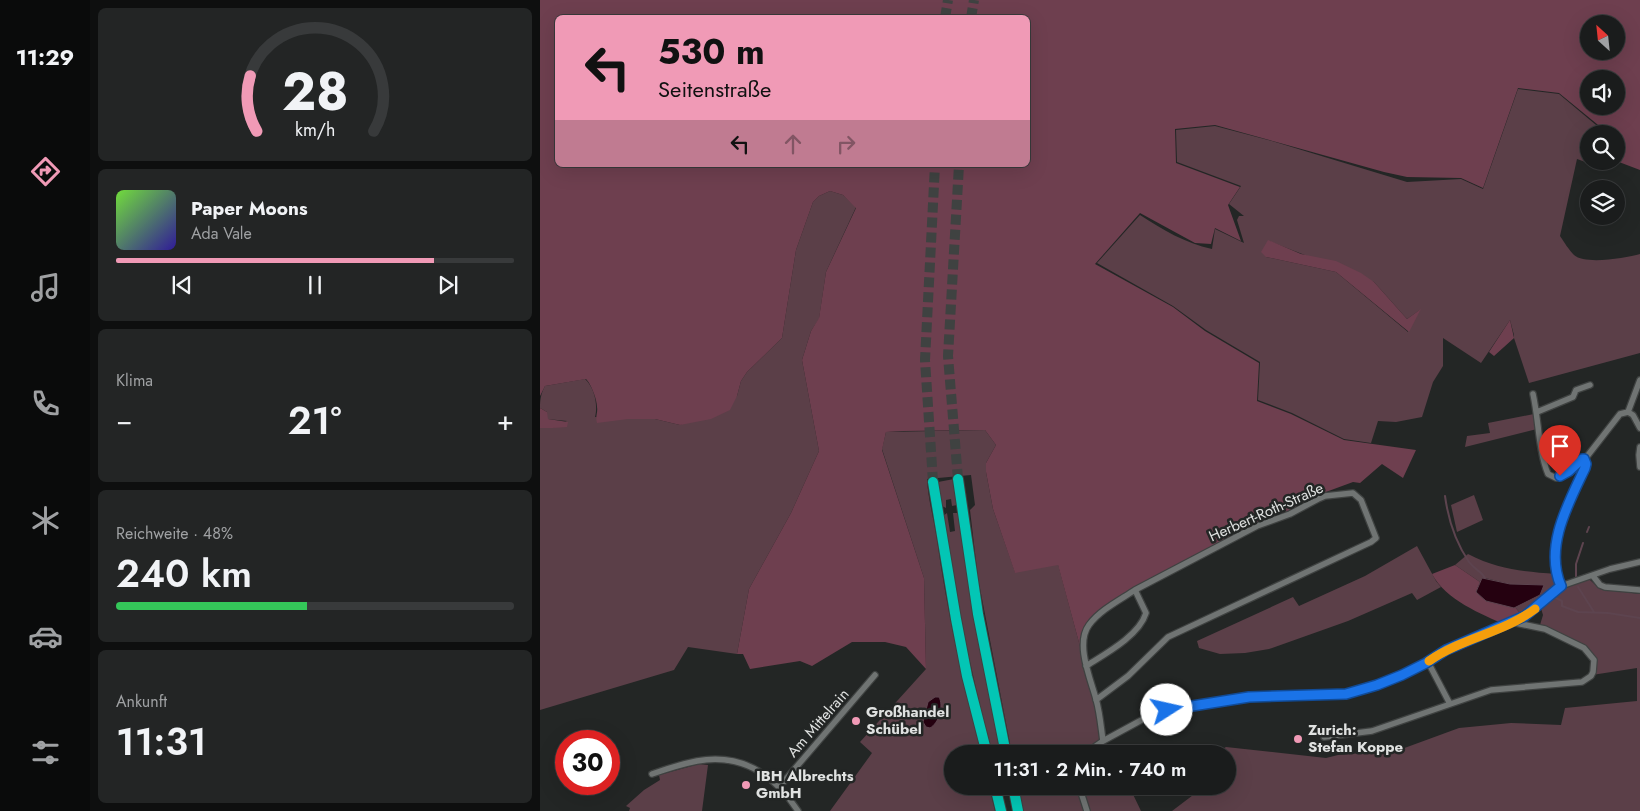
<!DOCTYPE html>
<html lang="de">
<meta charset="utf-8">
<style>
:root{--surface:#1a1c1c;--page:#232525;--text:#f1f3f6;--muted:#9fa1a3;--line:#383a3b;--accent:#f09ab6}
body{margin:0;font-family:Jost,sans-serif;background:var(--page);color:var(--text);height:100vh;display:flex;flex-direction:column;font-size:19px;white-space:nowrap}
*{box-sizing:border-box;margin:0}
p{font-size:16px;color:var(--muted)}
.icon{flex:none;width:28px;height:28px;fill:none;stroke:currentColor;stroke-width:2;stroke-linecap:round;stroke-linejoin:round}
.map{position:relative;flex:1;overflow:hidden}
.drawer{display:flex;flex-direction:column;gap:8px;padding:8px;background:#0e0f0f;width:450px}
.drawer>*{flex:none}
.top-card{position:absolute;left:15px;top:15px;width:475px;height:152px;border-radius:8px;box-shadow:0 5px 20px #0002,0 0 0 1px var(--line);background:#f09ab6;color:#111;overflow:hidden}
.needle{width:32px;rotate:333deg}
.fabs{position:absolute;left:1040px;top:15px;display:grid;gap:10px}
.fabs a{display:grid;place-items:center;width:45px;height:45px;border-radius:50%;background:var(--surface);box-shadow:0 5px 20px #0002,0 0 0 1px var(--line);font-size:25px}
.speed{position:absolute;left:15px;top:730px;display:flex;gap:10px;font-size:25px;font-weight:700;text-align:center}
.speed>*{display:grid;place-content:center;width:65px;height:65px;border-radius:50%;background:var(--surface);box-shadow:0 5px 20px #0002,0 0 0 1px var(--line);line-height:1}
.speed .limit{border:8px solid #d22;background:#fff;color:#111}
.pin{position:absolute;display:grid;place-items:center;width:42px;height:42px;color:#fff;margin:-51px -21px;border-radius:50% 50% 50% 0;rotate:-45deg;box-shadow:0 0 5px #0007}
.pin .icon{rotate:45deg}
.me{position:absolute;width:55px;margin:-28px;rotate:80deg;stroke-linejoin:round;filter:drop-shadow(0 0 4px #0008)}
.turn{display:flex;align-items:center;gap:18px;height:105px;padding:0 20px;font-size:22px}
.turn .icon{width:65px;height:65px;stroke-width:2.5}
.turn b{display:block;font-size:35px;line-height:42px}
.lanes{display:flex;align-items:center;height:48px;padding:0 20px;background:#0003;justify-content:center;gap:25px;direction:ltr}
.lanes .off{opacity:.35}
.big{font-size:38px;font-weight:600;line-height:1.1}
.drawer .card{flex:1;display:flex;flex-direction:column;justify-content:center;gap:8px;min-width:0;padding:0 18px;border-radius:8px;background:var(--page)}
.drawer .dial{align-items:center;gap:0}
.dial svg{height:130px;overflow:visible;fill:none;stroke:var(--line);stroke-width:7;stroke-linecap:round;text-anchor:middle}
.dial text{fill:var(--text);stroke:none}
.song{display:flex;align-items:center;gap:15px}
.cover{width:60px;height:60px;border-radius:8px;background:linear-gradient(135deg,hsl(100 70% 55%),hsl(250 70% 35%))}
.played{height:5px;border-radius:2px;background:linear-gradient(90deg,var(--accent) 80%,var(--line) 80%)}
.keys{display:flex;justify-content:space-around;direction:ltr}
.heat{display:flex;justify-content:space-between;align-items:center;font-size:28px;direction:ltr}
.charge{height:8px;border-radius:4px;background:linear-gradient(90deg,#34c759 48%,var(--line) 0)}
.trip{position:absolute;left:404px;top:745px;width:292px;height:50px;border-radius:25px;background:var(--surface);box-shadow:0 5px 20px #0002,0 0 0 1px var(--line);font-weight:600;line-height:50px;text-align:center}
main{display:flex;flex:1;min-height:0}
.dock{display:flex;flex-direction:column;width:90px;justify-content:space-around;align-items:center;background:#0a0b0b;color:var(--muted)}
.dock .icon{width:35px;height:35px}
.dock .on{color:var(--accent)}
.dock b{font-size:22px;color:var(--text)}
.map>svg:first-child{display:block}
.green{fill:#5b3f48;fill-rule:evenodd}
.forest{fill:#6e3f4f;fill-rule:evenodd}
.water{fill:#250110;stroke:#5d444f}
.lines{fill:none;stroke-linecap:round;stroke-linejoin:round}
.stream{stroke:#5d444f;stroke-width:2}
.highway-tunnel{stroke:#3f4241;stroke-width:10;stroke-dasharray:10 5;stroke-linecap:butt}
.street-casing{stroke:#3f4241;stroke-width:8}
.highway-casing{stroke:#3f4241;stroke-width:12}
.street{stroke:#707473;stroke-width:5.5}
.highway{stroke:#03c6b5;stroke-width:10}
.route-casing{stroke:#114b97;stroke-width:12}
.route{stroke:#1a73e8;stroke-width:9}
.slow{stroke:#f59e0b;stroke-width:9}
.poi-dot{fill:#f09ab6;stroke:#232625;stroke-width:2}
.labels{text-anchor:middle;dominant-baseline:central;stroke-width:5;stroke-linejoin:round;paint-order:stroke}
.street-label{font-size:15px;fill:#e0e2e1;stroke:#232625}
.poi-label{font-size:15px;font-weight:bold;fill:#e0e2e1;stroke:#232625;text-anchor:start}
</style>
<main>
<nav class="dock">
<b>11:29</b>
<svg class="icon on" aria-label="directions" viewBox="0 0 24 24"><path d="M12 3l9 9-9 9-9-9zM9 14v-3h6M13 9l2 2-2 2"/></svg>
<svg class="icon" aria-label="music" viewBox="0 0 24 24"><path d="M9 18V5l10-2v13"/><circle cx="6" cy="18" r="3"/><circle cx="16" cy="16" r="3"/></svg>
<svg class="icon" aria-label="phone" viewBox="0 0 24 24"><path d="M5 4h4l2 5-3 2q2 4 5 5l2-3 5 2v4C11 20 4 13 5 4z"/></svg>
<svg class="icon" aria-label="climate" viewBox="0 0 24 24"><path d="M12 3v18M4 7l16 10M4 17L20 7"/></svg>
<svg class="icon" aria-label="car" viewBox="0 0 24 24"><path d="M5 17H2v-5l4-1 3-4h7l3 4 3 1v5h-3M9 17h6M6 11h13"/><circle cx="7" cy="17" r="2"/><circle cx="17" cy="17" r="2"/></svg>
<svg class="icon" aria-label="filters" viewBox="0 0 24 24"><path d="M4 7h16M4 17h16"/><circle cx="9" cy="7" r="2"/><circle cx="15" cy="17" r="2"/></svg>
</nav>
<section class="drawer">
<div class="card dial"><svg viewBox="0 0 100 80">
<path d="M14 69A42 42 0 1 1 86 69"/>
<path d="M14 69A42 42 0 0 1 10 35" stroke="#f09ab6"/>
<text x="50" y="56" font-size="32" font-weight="700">28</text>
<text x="50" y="72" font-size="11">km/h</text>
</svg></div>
<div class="card">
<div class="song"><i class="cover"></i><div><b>Paper Moons</b><p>Ada Vale</p></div></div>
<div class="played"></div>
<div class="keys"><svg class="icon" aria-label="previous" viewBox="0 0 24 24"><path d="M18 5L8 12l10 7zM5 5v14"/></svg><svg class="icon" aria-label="pause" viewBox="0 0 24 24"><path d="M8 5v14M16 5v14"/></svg><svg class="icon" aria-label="next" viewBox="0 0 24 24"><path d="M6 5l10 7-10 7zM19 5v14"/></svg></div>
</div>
<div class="card"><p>Klima</p>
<div class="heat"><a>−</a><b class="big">21°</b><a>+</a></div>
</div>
<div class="card"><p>Reichweite · 48%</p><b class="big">240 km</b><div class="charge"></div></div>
<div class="card"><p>Ankunft</p><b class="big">11:31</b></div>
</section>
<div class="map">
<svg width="1100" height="811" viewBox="0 0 1100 811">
<rect width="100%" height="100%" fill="#232625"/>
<path class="green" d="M978,89L1019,94L1062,130L1061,134H1049L1048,163L1037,159L1020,236C1024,242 1029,250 1034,255C1045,265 1086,258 1100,254V353L989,383L974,338V335L970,320L941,363L903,338V366L893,382L882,417L856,422L838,421L831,443L804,439L752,413L718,400L720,362L666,330L633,306L557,263L600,215C623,230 645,243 672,249L675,229L704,243L697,220L699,216H704L689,204L701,186L637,162L636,130L675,126L732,141L867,182L921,179L943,189ZM729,241L834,282L867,319L880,310L868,332L796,272L726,257Z
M290,191L303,195L316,207L286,272L279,319L271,331L262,360L279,451L251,513L209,589L197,654L148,647L134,670L0,710V428H13L27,421L7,419V412L0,408C0,399 1,394 5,386L45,379C55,388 58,406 55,417L115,419L140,425L197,396L201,381L207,372L242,338L256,250L273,202L279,196Z
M994,414L997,429L925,447L927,436L950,433L948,423Z
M445,430L456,445L446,463V472L453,509L475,572L518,564L541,650L544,652L563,741L571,754H472L438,578L430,510L435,505L431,475L387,479C388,499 394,520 397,540C407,612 423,683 442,754H412V786H449L455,811H290L332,753L320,742L386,669L384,578L342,449L346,432Z
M414,479L417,505L412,506L411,499L406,500V508L402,506L398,482Z
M934,495L943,520L917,532L911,505Z
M407,513L410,532L415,531L413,513H418L463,754H451L420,618L403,516Z
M877,546L896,581L901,587L877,600L872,593L808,621L729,649L705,653L680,654L659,648L657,641L753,597L759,606L825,576Z
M928,554C959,570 982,571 1016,574L1021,586L1039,580H1050L1060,589L1100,594V811H632L665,786H688V754H674L686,747L786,758L798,755L859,750L919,728L971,723L1021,725L1025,708L1097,701V668L1052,675V661L1047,653L1000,625L1003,615L1000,605L983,617L975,607L1000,595L1003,585L970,584L945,578H942L940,582L915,565Z
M159,764L168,765L162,811H89L90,808L86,806L104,790L120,780L119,775Z
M478,786H589L601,811H483Z"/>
<path class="forest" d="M0,0H1100V170L1079,162L1076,155V134H1066L1063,129L1019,93L978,88L943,188L921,178L867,177L844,172L675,125L635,129L636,163L700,187L688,205L701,241L675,228L671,244L655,243L600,213L555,264L633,307L665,331L719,363L717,401L751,414L804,440L876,450L863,478L842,464L820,483L813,482L775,496L744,514L714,524L592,588L565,606L548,621L543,630L541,650L518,565L475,573L453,509L446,472V463L456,445L445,430L364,431L346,432L342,450L384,578L386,669L366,647L345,642H312L272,666L260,661L210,669L203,654H197L209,589L251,513L279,451L262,360L271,331L279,318L286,272L316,208L303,195L290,191L279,196L273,202L256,250L242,338L207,372L201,381L197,396L190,410L171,419L140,425L115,419H88L57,423C55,416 58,413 57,407C57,399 51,384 46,379L5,386L0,396ZM18,18H488V165H18ZM1049,24H1076V51H1049ZM1049,79H1076V106H1049Z
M728,240L761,254L796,261L821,273L834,282L867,319L881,309L869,332L796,272L726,257L721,252Z
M970,320L974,338L954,356L949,352Z
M0,408L7,412L8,419L28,422L27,427L13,428H0Z
M915,565L940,582L936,592L946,601L975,607L983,617L966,625C941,614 906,600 892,574Z"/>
<path class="water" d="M942,578L970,584L1004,585L1000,595L974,608L946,601L936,592Z
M395,697H399C404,706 399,723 390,728L386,727L383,722L388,702Z"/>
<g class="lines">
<path class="stream" d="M905,496C908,518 916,543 929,562C934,569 941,571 945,578
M1047,532L1049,527
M1036,577V564L1043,543
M1038,587L1054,612
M1014,597L1022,601V606L1038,612L1068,613L1100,618"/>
<path class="highway-tunnel" d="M405,18L408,0
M431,18L434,0
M418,479L408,356L419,165
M393,482L385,360L395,165"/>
<defs>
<path id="street" d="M993,394C999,421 998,449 1008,474L1016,478L1029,471L1042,459H1045
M997,412L1033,397L1036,390L1050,385
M1088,412L1100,380
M1100,447L1099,455L1100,467
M1053,576L1060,585L1065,587L1100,590
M1021,586C1004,547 1028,503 1045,468L1046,464L1045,459L1080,414L1088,412L1093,415L1100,428
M888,662L910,704
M546,666C565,654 599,636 606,613L595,590
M556,700L588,676L628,637L831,542L836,538L821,500L813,493L785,496L778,499L750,514L717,526L595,590C580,600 560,610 549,625C535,644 551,680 556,699C560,713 561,727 563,741
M784,737L832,731L951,690L1042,682L1051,676L1053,672L1054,660L1044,648L1005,629L971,622
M549,754L553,748L563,741L609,716L627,710L696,698L806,694L837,685L886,663L906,650L983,617L1021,586L1070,569L1100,562
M112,774C126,769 142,764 157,761C202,753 234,774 258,811
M240,786L335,675
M539,786L547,811"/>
<path id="highway" d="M418,479L438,614L466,754
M393,482L416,619L427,676L447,754
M455,786L461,811
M473,786L478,811"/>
</defs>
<use href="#street" class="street-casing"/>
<use href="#highway" class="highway-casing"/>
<use href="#street" class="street"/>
<use href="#highway" class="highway"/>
</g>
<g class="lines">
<defs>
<path id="route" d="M627,710L709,697L806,694L837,685L862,675L886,663L906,650L985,616L1021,586C1004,547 1028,504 1045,468L1046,464L1044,459H1042L1029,471L1020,476"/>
</defs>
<use href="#route" class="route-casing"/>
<use href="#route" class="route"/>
<path class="slow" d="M889,661C922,638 963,633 995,609"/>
</g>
<g class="poi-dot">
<circle cx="316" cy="721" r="5"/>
<circle cx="758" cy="739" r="5"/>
<circle cx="206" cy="785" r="5"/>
</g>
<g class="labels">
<g class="street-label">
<text transform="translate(726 512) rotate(-24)">Herbert-Roth-Straße</text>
<text transform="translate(278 723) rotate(-49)">Am Mittelrain</text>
</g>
<g class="poi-label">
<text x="326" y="712">Großhandel<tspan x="326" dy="17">Schübel</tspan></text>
<text x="768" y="730">Zurich:<tspan x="768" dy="17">Stefan Koppe</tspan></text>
<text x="216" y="776">IBH Albrechts<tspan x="216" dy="17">GmbH</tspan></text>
</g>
</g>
</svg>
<div class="fabs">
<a><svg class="needle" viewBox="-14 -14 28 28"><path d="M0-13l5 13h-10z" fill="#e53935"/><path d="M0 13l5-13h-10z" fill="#9fa1a3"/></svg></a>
<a><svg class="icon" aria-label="sound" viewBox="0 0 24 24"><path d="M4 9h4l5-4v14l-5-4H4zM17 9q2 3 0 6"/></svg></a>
<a><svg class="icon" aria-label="search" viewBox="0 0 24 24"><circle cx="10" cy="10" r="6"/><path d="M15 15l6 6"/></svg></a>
<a><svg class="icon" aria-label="layers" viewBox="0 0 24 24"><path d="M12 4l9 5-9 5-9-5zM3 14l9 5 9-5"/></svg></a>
</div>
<div class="speed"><div class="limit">30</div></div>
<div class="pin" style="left:1020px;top:476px;background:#d93025"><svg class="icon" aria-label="arrive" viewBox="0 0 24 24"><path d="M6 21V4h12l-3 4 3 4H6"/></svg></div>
<svg class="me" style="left:627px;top:710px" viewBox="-20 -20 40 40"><circle r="19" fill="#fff"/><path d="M0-13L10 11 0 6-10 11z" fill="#1a73e8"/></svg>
<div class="trip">11:31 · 2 Min. · 740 m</div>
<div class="top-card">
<div class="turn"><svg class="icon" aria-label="left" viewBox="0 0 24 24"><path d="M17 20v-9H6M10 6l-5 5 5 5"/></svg><div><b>530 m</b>Seitenstraße</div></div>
<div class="lanes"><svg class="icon" aria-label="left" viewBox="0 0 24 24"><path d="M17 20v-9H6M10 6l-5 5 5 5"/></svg><svg class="icon off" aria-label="ahead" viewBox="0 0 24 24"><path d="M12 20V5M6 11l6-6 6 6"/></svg><svg class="icon off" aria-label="right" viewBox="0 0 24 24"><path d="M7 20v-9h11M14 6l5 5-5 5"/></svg></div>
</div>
</div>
</main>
